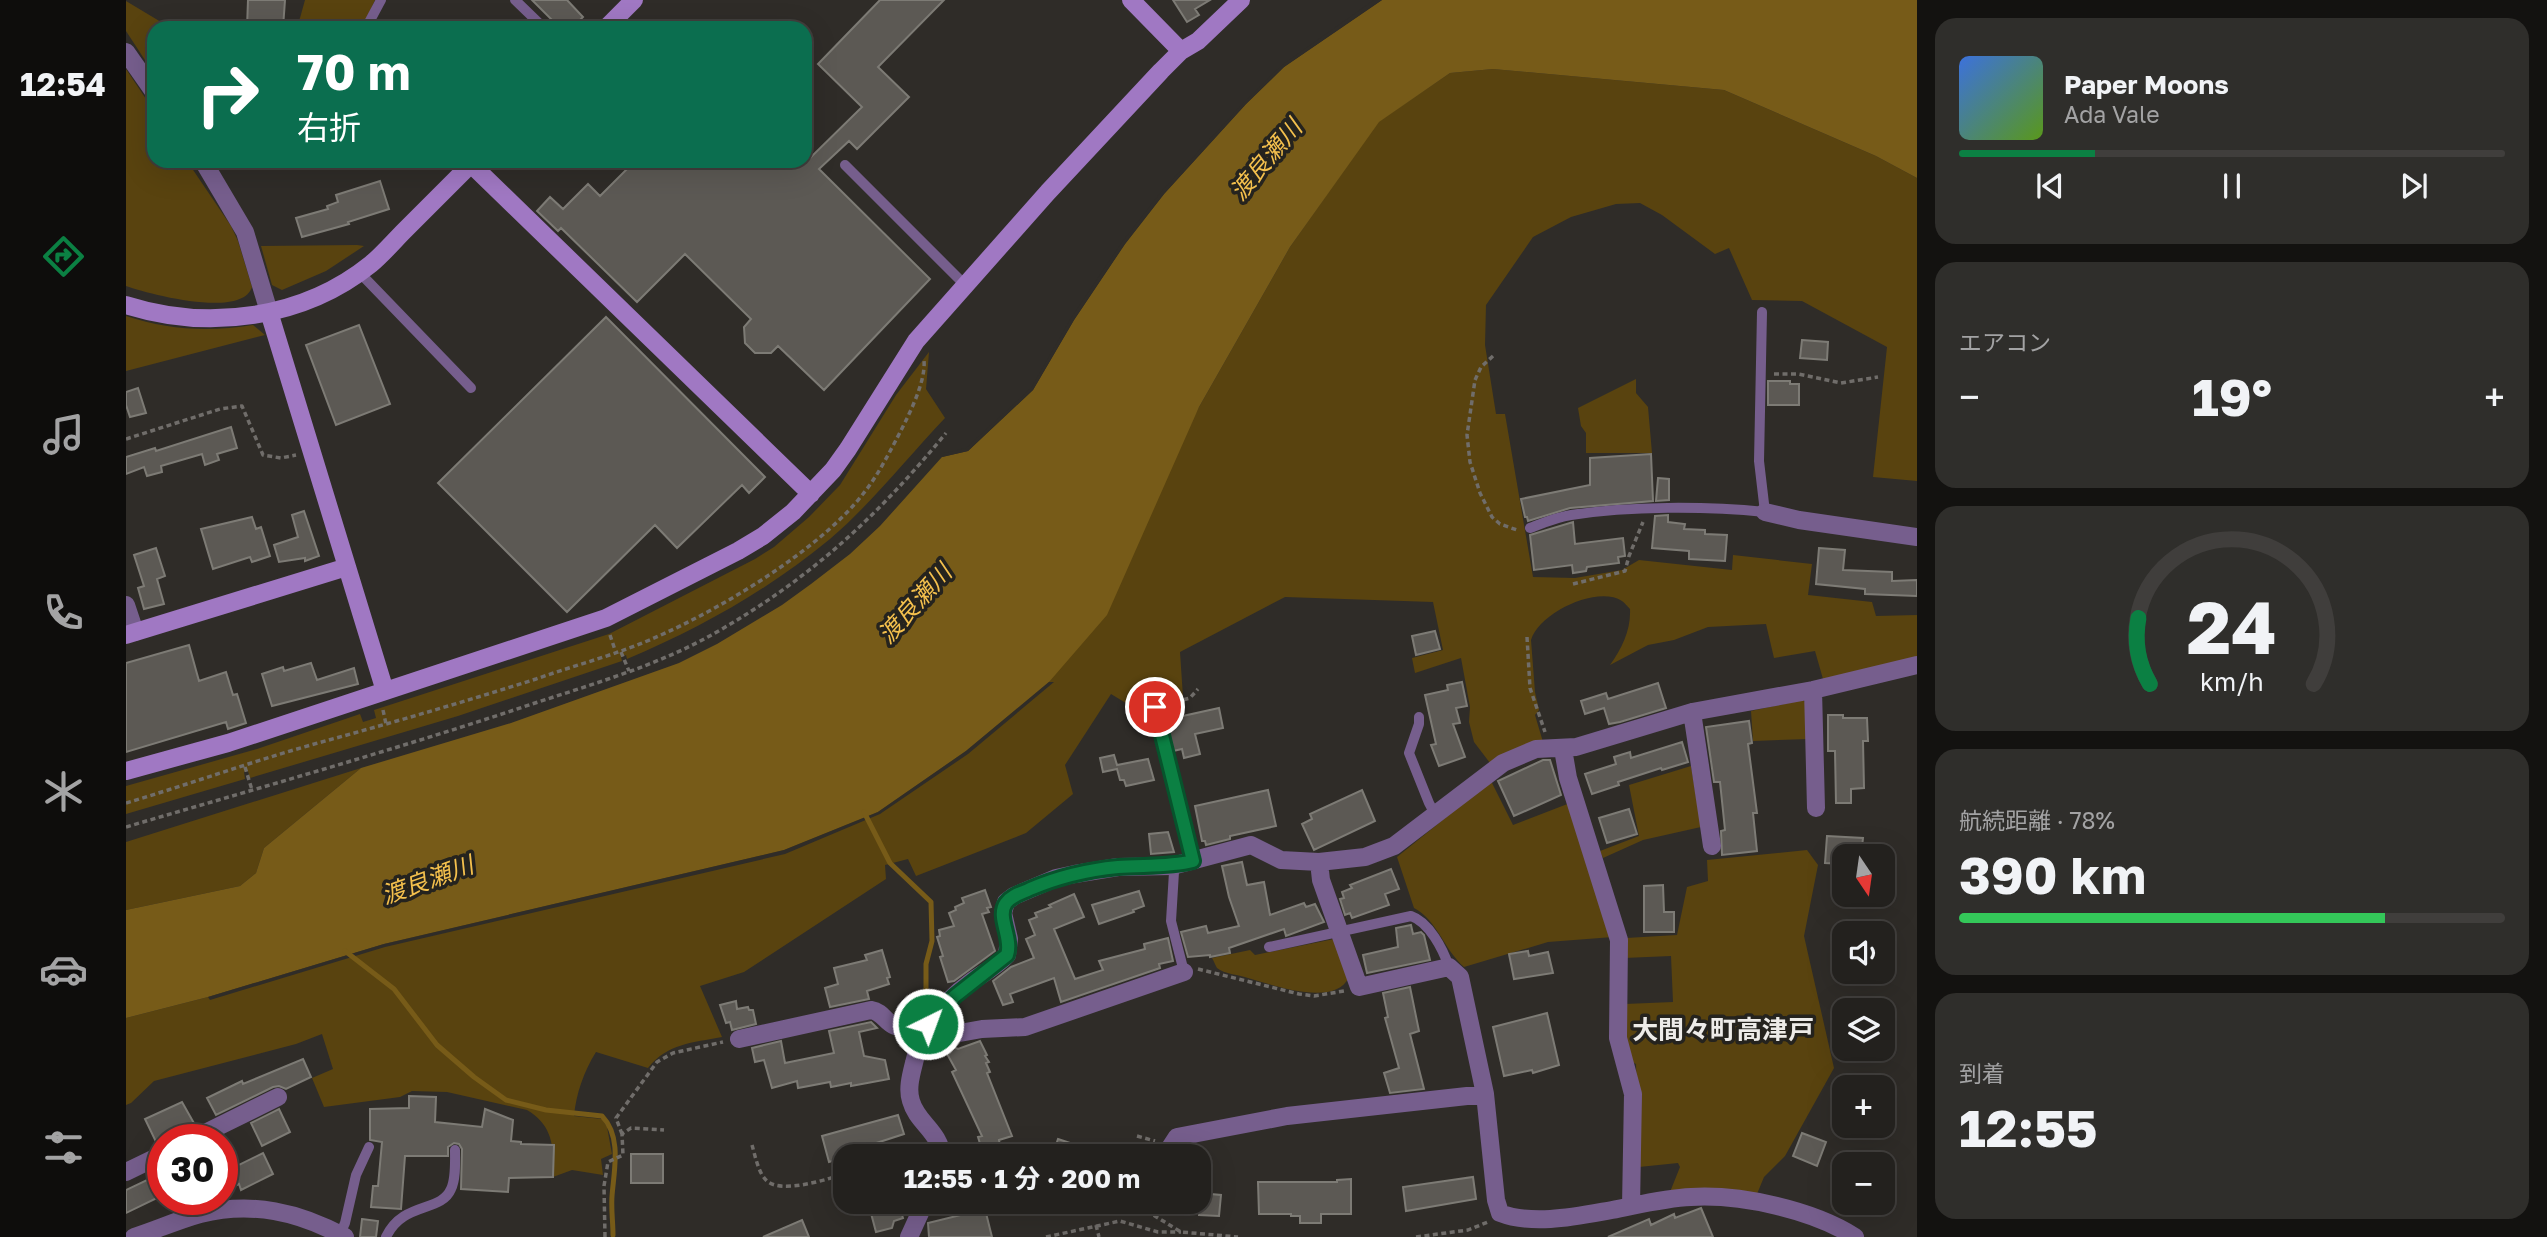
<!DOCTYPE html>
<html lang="ja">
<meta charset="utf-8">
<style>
:root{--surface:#23211e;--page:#2f2e2b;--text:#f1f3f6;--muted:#a3a3a4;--line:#403e3c;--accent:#0b8043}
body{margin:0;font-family:"Golos Text","Noto Sans JP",sans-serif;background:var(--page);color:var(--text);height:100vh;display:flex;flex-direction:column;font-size:26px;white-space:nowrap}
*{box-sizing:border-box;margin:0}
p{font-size:23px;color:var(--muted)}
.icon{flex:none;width:38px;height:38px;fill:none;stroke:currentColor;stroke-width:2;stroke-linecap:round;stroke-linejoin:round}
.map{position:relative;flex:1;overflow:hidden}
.panel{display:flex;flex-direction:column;gap:18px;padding:18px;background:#131210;width:630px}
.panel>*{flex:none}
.hud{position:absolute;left:21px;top:21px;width:665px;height:147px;border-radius:21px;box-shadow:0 7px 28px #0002,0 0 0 2px var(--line);background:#0b6e4f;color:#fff;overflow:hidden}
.needle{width:46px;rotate:167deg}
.tools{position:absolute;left:1706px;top:844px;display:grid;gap:14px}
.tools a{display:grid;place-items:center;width:63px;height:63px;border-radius:14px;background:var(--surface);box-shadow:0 7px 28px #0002,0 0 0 2px var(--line);font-size:35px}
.speed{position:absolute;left:21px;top:1124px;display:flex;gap:14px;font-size:35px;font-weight:700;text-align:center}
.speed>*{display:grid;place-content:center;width:91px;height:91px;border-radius:50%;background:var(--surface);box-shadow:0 7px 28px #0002,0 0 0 2px var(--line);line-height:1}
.speed .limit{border:10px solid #d22;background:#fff;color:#111}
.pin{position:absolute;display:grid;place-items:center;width:60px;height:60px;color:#fff;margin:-30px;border:4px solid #fff;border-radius:50%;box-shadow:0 2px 7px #0007}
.me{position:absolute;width:77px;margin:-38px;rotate:42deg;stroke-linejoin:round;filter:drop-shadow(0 0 5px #0008)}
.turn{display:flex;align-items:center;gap:24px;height:147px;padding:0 35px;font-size:32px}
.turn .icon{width:91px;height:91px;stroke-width:2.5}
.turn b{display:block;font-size:49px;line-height:60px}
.big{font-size:52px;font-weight:700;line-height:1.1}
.panel .widget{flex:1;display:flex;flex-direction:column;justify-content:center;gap:10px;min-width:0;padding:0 24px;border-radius:21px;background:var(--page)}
.panel .dial{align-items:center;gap:0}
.dial svg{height:182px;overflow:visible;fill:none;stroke:var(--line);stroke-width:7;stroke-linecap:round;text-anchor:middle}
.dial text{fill:var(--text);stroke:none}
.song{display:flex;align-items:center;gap:21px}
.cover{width:84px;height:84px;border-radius:10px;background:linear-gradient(135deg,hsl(220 70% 55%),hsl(90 70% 35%))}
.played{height:7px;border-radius:4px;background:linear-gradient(90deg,var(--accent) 25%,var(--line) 25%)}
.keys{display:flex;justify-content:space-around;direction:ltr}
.heat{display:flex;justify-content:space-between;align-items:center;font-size:38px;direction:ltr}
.charge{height:10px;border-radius:5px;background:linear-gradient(90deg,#34c759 78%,var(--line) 0)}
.trip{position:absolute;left:707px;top:1144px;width:378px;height:70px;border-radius:21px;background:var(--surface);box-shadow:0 7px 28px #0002,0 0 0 2px var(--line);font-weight:700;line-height:70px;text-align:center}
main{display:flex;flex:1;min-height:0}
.menu{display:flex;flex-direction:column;width:126px;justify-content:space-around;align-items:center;background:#0e0d0c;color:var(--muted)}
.menu .icon{width:49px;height:49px}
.menu .active{color:var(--accent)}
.menu b{font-size:32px;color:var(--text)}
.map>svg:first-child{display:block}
.green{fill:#59430f}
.water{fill:#775b18}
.pier{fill:#2f2c28}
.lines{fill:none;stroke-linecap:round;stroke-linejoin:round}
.stream{stroke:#775b18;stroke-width:5}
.building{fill:#5c5954;stroke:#7d7b75;stroke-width:2}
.path{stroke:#706d6a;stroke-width:3.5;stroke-dasharray:5 3.5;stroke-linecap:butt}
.lane{stroke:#765e8d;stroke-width:10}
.street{stroke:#765e8d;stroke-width:18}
.secondary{stroke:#a078c3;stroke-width:18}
.route-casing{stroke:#07532c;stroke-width:18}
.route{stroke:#0b8043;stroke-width:12}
.labels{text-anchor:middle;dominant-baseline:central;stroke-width:7;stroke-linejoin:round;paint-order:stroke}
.water-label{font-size:24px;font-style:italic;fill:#f4c04d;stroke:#25231e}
.quarter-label{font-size:26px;font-weight:bold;fill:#edebe8;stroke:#25231e}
</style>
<main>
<nav class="menu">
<b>12:54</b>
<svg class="icon active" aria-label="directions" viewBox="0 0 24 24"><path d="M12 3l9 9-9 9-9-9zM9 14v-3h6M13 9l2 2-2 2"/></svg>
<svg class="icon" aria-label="music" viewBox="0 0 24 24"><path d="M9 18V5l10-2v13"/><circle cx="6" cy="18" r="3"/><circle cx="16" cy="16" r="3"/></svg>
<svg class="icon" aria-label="phone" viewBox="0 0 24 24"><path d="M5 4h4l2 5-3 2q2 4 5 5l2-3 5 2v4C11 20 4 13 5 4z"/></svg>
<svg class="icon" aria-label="climate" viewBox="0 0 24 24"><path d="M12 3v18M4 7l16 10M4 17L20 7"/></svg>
<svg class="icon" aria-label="car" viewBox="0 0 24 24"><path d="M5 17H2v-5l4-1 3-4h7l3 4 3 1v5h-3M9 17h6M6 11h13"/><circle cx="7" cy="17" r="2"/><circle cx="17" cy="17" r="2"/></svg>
<svg class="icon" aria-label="filters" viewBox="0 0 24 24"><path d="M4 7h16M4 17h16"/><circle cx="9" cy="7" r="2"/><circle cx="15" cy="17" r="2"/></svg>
</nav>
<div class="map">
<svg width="1791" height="1237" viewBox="0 0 1791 1237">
<rect width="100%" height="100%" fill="#2f2c28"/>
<path class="green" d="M179,0H249L236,28H169L174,18Z
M0,1L45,28H28V74L0,31Z
M0,69L28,111V161H61L105,226L112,241L126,287C116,319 23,294 0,286Z
M1367,69L1598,90L1750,156L1791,178V481L1747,477L1761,347L1676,301L1626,300L1603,248L1589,254L1536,215L1514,203L1490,204L1445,217L1407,237L1360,305L1359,345L1370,414H1379L1407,577L1449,578L1496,570L1513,560L1606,570L1607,555L1686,564L1682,595L1746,602L1750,616L1791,615V658L1697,679L1689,651L1648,658L1640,624L1582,627L1548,640L1522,645L1484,665C1496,648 1505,630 1504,609C1501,606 1499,603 1496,601C1471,585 1413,613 1405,640L1409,692L1413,710L1409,715L1417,742L1364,763L1348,742L1343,722L1344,707L1335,658L1289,673L1286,658L1317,650L1307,602L1159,597L1054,652L1057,697L1008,708L985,694L939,765L947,794L900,833L790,876L782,859L759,865L760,879L618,972L574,986L596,1037C566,1043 542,1043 522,1068L470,1052C458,1071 450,1094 448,1116L476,1119L481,1127L486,1154L475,1159L477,1175L446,1170L427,1177C428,1149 428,1126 401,1110L321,1092L286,1091L274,1097L198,1107L186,1078L207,1069L196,1034L170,1044L28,1081L5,1103L0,1105V1018L82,997L258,944L752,812L840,751L923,682L1073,407L1164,247L1252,122L1324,73Z
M135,246L231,245L238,246L200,271L156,290L146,285Z
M0,316C42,330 83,332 127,325L139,335L0,371Z
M803,352L800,389L819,418C781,458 746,503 704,539C642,590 575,628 501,659L500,655L495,657L496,661L332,716L124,778L122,771L118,772L119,779L0,814V786L131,749L234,714L237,722L250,718L248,710L483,634L629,559L648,547L683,517L714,485L770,395Z
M1510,379V393L1522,407L1526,453H1460V433L1455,426L1452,408Z
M1677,700L1682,706V739L1627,741L1625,711Z
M1565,766L1575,827L1517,840L1477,858L1474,851L1513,836L1503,785Z
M235,768L138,848L130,873L114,886L0,910V842Z
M1365,781L1387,825L1444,803L1487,937L1422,942L1338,967C1318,950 1312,921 1288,908L1271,857Z
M1681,850L1692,865L1678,936L1708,1068L1659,1156L1638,1177L1631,1194L1544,1192L1554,1167L1552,1163L1513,1167L1510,1064L1504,1061L1496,1041L1499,1004L1547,1002L1545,956L1498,958L1500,938L1551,935L1561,887L1582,881L1581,860Z
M1208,939L1223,977C1209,1008 1147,985 1122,978C1114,975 1098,974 1091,968C1089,965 1088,961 1086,958L1124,950L1129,955Z"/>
<path class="water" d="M1256,0H1791V178L1750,156L1598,90L1367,69L1324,73L1253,122L1164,247L1073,407L981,615L923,682L840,751L752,812L658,850L258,944L82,997L0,1018V910L114,886L130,873L138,848L235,768L385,723L553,663L591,644L656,605L685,584L724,554L754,526L816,457L842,451L907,390L948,320L999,244L1038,194L1120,104L1158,67Z"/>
<path class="pier" d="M1248,0H1256L1158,67L1120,104L1038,194L999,244L948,320L907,390L842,451L816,457L818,453L840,448L905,388L945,318L996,242L1035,192L1118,102L1156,65Z
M923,682H928L842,754L754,814L659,854L259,947L84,1000L82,997L258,944L658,850L752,812L840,751Z"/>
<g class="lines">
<path class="stream" d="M738,812L764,863L805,902L806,941L800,964V1008
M219,951L268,989L311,1045L348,1077L380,1100L420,1110L476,1116C496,1137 488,1170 486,1196C485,1209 487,1222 487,1235"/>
</g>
<path class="building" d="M122,0H159L157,28H121Z
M406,0H441L457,17L446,28H434Z
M754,0H818L752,67L783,97L731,149L723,141L693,169L804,279L698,390L652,346L645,353H629L619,343L618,327L625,319L559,254L511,302L435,228L432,231L411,211L424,197L437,209L462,184L474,196L509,161H681L736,107L692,64Z
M1047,0H1084L1069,9L1073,15L1061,22Z
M254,181L263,209L222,222L223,224L176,237L170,218L202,209L201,206L212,202L210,195Z
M480,317L639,477L623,493L616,485L551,548L529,525L441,612L312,483Z
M233,325L264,404L210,425L180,345Z
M1676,340L1702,342L1701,360L1674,358Z
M1642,381H1664V384H1673V405H1642Z
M12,388L20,413L4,417L0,405V392Z
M105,427L111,448L91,454L93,460L79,465L76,454L35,466L36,472L21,476L18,467L0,474V457L29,448L30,451Z
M1525,454L1527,501L1444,508L1402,521L1401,517H1399L1395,499L1464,485V458Z
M1532,478L1543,479V500L1530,501Z
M178,511L193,556L179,561V558L153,562L148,545L172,537L166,515Z
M1542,515V522L1559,524L1558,529L1579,530V534L1601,535L1599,561L1563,559V551L1526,548L1529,516Z
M126,517L130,529L135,527L144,556L126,562L124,557L87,569L75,529Z
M1447,522L1449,544L1497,538L1499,556L1492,557L1493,563L1461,567L1460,571L1447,573L1446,565L1408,570L1404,535Z
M30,548L39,576L31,579L38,604L18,609L12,588L18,586L8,555Z
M1693,548L1719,550L1717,570L1766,572V581L1791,580V596L1739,594V589L1690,584Z
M1309,631L1314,649L1290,655L1286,636Z
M63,645L73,681L100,672L107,695L111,694L120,723L102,729L100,722L0,752V663Z
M185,663L191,680L228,668L232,684L146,706L136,674L157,667L158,671Z
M1336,682L1341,706L1330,708L1334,723L1327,724L1339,757L1313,766L1305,745L1310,744L1299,695L1322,690L1321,685Z
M1532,683L1540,708L1494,722L1483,724L1478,708L1459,714L1455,701L1480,693L1482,699Z
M1093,708L1097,728L1069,734L1074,754L1058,758L1056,749L1047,751L1039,718L1051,714L1052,717Z
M1702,715H1717V718H1741L1742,741H1737L1738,788L1725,789V803H1710L1709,751H1702Z
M1623,721L1626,743L1622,744L1631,813H1627L1631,851L1596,855L1595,831L1599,830L1594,782H1588L1580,727Z
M1556,742L1562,762L1536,770L1535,768L1492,782L1493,785L1466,794L1459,774L1490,764L1488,757L1504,752L1505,758Z
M988,755L991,765L1022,759L1028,780L1000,786L998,780H994L991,769L977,772L974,758Z
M1417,760H1424L1435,795L1388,816L1372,781Z
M1142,790L1150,826L1104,836V839L1080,845L1079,841H1076L1069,806Z
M1236,790L1249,821L1188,850L1176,824L1186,819L1184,814Z
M1503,809L1511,834L1481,843L1473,818Z
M1042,832L1048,852L1025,854L1023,834Z
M1701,836L1737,838L1735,856H1718V864L1699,863Z
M1116,862L1121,885L1138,882L1144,915L1178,903L1180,907L1189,904L1198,922L1160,936L1158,929L1103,948L1104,953L1084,957V955L1062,957L1055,932L1080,926L1082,933L1113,926L1103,897L1096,866Z
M1265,869L1273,889L1259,894L1263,905L1226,918L1224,913L1219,915L1214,899L1218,898L1216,892L1226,888L1224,885Z
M1537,885L1538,912H1548V932H1518V886Z
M859,890L865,907L861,908L863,912L856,914L869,951L828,981L822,982L814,957L817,956L811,937L814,936L813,930L828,926L823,913L830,910L829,907L838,903L836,898Z
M1013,891L1018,906L1007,910L1008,912L973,924L966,905Z
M948,894L958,917L928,929L949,979L977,970L973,961L1019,949L1018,944L1042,938L1047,961L1033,964L1034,968L935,1002L928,978L884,994L887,1002L877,1005L867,981L885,967L908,958L900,939L909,935L903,920L911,917L909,913L925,907L923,905Z
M1285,925L1287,934L1295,932L1298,935L1304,960L1241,973L1237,955L1272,947L1270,928Z
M756,950L764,977L761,978L763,984L741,991L743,999L704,1007L699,988L712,984L708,968L741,960L739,955Z
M1402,951L1403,956L1422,952L1427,973L1388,979L1383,954Z
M1284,987L1293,1031L1284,1034L1298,1089L1264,1093L1258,1073L1273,1068L1259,1018L1262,1017L1257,993Z
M610,1001L611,1009L622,1007L623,1010H627L630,1024L606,1030L604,1022L600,1023L594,1005Z
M1421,1013L1433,1065L1407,1073L1406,1070L1378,1076L1367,1027Z
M745,1022L751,1028L733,1032L738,1056L759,1060L763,1079L725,1086V1083L705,1087L704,1082L672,1088L671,1081L646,1088L638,1060L629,1062L626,1048L655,1041L659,1063L708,1053L703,1031Z
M814,1041L832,1049L854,1041L861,1055L859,1056L863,1062L860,1063L864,1072L861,1073L886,1136L873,1140L876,1157H858L852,1137L856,1136L826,1072L830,1070Z
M177,1059L185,1077L160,1089L153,1086L147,1087L90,1115L81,1098L116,1081L117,1084Z
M283,1096L310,1097L309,1122L356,1127L359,1109L387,1120L385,1141L395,1142V1144L428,1145L427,1177L383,1178L382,1192L335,1189L336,1149L333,1144L328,1143L322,1147V1156H279L275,1209L245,1207L247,1186H252L256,1142L244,1140V1109L283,1108Z
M56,1102L69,1125L57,1134L46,1139H37V1143L31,1144L19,1119Z
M153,1109L164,1132L136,1146L125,1123Z
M772,1115L778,1134L738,1147L722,1153L723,1156L703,1162L696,1136Z
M1676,1133L1700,1142L1691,1166L1667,1156Z
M932,1139L977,1154L976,1157H926Z
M137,1153L147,1174L115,1190L113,1184L96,1192V1160L106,1155L111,1166Z
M505,1154H537V1183H505Z
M1347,1177L1350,1199L1280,1211L1277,1187Z
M23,1179L26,1186L37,1181V1195L0,1213V1190Z
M1225,1179V1214H1195V1223H1174V1216H1165V1214H1133L1132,1182H1211V1180Z
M1073,1193L1095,1195L1093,1216L1073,1215Z
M742,1202H772L777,1218L768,1221L766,1228L750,1232Z
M1575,1208L1587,1237H1482L1523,1219L1525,1225L1548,1214L1549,1218Z
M859,1209L866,1237H803L802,1223Z
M236,1219L252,1221L250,1237H234Z
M676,1220L683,1237H637Z"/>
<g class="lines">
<path class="path" d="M1367,356L1355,367L1349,380L1341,435L1344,462L1354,493L1366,517L1374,524L1391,530
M1648,374H1672L1715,383L1752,377
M0,439L94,409L116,406L137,455L155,458L170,455
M1447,584L1499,571L1503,556L1517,522
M484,635L490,653
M1401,637L1404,688L1419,732
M495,652L503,671
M1041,704L1064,698L1072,689
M257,710L260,724
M119,767L126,790
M0,803C64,784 127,761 192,743C265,723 338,702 410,679C438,669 467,661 495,651C568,626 689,556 737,494C750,478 760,459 770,440C780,421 800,383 798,361
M0,827C136,787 272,749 406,704C467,684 533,665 589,633C684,579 751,517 820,433
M1072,969L1173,994L1188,996L1218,991
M496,1134L490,1118L531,1062L547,1053L597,1042
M1011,1136L1029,1141
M626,1145C629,1155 632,1172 640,1180C654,1195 701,1179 719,1174
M776,1157L796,1147
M1006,1202L1055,1232L1112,1237
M970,1225L973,1237
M479,1237L478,1186L482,1162L497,1155L496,1134L505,1128L538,1130
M920,1237L994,1221L1032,1232H1055
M1290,1237L1342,1230L1362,1222"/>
<path class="lane" d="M389,0L418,28
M240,28L255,0
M719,165L839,285
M233,272L345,388
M1404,528C1417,523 1431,517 1445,515C1504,506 1579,506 1639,512L1633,461L1636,312
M1028,704L1067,861
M1293,717V724L1283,753L1303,803L1310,816
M1046,866L1048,872L1045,921L1058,972
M1143,947L1285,916C1303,922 1317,949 1323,967
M214,1234L219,1223L230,1175L243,1147
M260,1237C277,1201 315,1213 325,1189C330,1179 329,1162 329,1150"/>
<path class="street" d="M0,52L28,92
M77,161L119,232L143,312
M1639,512L1673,520L1791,537
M0,605L9,632
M1687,690L1690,808
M1566,712L1586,846
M1437,749L1442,778L1493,940L1492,1038L1507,1094L1505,1206
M1193,862L1195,880L1233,987L1323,967L1334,977L1359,1094L1370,1200L1374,1213C1407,1226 1452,1216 1486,1210C1512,1205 1539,1198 1565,1197C1615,1194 1687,1210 1729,1237
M802,1025L828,1034L856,1029L899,1027L1058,972
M613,1039L745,1010C757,1012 759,1022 769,1026C779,1029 788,1029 798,1034
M67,1139L152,1097
M816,1157C814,1131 791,1123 785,1101C781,1089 785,1075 788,1063C795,1028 817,1002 846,981C858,973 871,966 881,955L883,939L877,913L880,902L888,896L930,878L949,874L992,867L1046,866L1125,845L1155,860L1193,862L1239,857L1268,846L1377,763L1410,749L1450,747L1566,712L1687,690L1791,665
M1038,1157L1051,1137L1161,1116L1359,1094
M0,1172L37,1154
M8,1237C30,1230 52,1220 74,1214C126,1201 173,1212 219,1237
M783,1237L799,1202"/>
<path class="secondary" d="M1005,0L1055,51
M480,28L508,0
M345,164L685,494
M0,305C82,331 177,319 245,264C257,254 268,241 279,230C302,207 325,184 348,161
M143,312L259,691
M0,635L221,567
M0,771L102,743L480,618L612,551L637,536L667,512L707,470L722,449L790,341L922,192L1035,71L1055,51L1072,41L1115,0"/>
</g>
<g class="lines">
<defs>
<path id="route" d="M802,1024L829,996L881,955C887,938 870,917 880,903C886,895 896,893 904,889C932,877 961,870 992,867C1018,865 1043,867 1067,861L1029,707"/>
</defs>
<use href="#route" class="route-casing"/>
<use href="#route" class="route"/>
</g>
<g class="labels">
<g class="water-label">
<text transform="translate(1139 159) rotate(-50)">渡良瀬川</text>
<text transform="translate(788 603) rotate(-48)">渡良瀬川</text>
<text transform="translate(301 879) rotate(-20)">渡良瀬川</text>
</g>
<g class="quarter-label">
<text x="1597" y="1029">大間々町高津戸</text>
</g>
</g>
</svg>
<div class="tools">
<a><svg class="needle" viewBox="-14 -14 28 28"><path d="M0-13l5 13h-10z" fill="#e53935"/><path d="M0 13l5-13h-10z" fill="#a3a3a4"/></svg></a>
<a><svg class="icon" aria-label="sound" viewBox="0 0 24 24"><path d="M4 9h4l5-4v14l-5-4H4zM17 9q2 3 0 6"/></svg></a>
<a><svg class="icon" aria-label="layers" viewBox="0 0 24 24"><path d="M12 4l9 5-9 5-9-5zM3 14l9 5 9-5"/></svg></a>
<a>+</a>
<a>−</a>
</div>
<div class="speed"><div class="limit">30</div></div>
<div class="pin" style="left:1029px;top:707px;background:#d93025"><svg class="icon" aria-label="arrive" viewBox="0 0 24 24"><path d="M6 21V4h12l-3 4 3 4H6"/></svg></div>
<svg class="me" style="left:802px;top:1024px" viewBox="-20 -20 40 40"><circle r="17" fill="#0b8043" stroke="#fff" stroke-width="3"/><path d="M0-11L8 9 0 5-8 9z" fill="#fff"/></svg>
<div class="trip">12:55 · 1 分 · 200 m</div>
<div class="hud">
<div class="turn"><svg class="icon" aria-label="right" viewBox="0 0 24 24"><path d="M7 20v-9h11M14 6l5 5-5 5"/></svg><div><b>70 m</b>右折</div></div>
</div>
</div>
<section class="panel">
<div class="widget">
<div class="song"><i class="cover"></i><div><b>Paper Moons</b><p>Ada Vale</p></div></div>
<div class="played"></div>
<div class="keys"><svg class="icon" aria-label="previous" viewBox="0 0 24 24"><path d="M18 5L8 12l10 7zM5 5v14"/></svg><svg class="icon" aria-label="pause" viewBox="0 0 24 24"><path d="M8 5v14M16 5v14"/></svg><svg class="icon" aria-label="next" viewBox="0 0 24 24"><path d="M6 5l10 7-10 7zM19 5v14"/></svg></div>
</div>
<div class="widget"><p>エアコン</p>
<div class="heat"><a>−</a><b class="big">19°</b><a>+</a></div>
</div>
<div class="widget dial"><svg viewBox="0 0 100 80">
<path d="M14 69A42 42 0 1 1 86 69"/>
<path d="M14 69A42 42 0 0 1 9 40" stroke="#0b8043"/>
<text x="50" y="56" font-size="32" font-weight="700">24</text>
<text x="50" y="72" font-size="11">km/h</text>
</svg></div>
<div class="widget"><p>航続距離 · 78%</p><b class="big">390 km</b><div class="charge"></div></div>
<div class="widget"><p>到着</p><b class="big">12:55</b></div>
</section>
</main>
